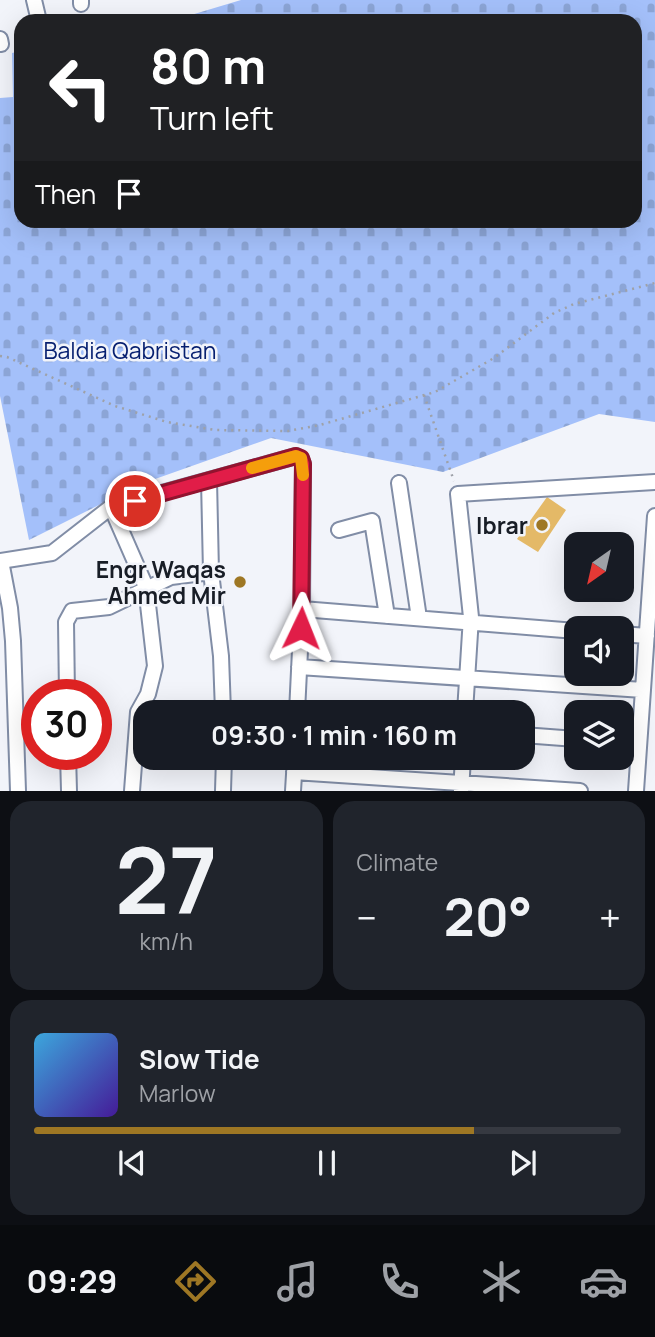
<!DOCTYPE html>
<meta charset="utf-8">
<style>
:root{--surface:#171b24;--page:#20242c;--text:#f1f3f6;--muted:#9ea1a6;--line:#363941;--accent:#9e7724}
body{margin:0;font-family:Manrope,sans-serif;background:var(--page);color:var(--text);height:100vh;display:flex;flex-direction:column;font-size:26px;white-space:nowrap}
*{box-sizing:border-box;margin:0}
p{font-size:23px;color:var(--muted)}
.icon{flex:none;width:38px;height:38px;fill:none;stroke:currentColor;stroke-width:2;stroke-linecap:round;stroke-linejoin:round}
.map{position:relative;height:791px;overflow:hidden}
.side{display:flex;flex-direction:column;gap:10px;padding:10px;background:#0d0f14;flex:1}
.side>*{flex:none}
.top-card{position:absolute;left:14px;top:14px;width:628px;height:214px;border-radius:21px;box-shadow:0 7px 28px #0002;background:#202124;color:#fff;overflow:hidden}
.needle{width:46px;rotate:214deg}
.controls{position:absolute;left:564px;top:532px;display:grid;gap:14px}
.controls a{display:grid;place-items:center;width:70px;height:70px;border-radius:14px;background:var(--surface);box-shadow:0 7px 28px #0002;font-size:35px}
.speed{position:absolute;left:21px;top:679px;display:flex;gap:14px;font-size:35px;font-weight:700;text-align:center}
.speed>*{display:grid;place-content:center;width:91px;height:91px;border-radius:50%;background:var(--surface);box-shadow:0 7px 28px #0002;line-height:1}
.speed .limit{border:10px solid #d22;background:#fff;color:#111}
.pin{position:absolute;display:grid;place-items:center;width:60px;height:60px;color:#fff;margin:-30px;border:4px solid #fff;border-radius:50%;box-shadow:0 2px 7px #0007}
.me{position:absolute;width:77px;margin:-38px;rotate:2deg;stroke-linejoin:round;filter:drop-shadow(0 0 5px #0008)}
.turn{display:flex;align-items:center;gap:24px;height:147px;padding:0 21px;font-size:32px}
.turn .icon{width:91px;height:91px;stroke-width:2.5}
.turn b{display:block;font-size:49px;line-height:60px}
.then{display:flex;align-items:center;height:66px;padding:0 21px;background:#0003;gap:14px;font-size:26px}
.big{font-size:52px;font-weight:700;line-height:1.1}
.side .widget{flex:1;display:flex;flex-direction:column;justify-content:center;gap:10px;min-width:0;padding:0 24px;border-radius:21px;background:var(--page)}
.side .dial{align-items:center;gap:0}
.dial b{font-size:91px;line-height:1}
.song{display:flex;align-items:center;gap:21px}
.cover{width:84px;height:84px;border-radius:10px;background:linear-gradient(135deg,hsl(200 70% 55%),hsl(260 70% 35%))}
.played{height:7px;border-radius:4px;background:linear-gradient(90deg,var(--accent) 75%,var(--line) 75%)}
.keys{display:flex;justify-content:space-around;direction:ltr}
.heat{display:flex;justify-content:space-between;align-items:center;font-size:38px;direction:ltr}
.side .tiles{flex:1;display:grid;gap:10px;grid-template-columns:1fr 1fr}
.widget:last-child{grid-column:span 2}
.trip{position:absolute;left:133px;top:700px;width:402px;height:70px;border-radius:21px;background:var(--surface);box-shadow:0 7px 28px #0002;font-weight:700;line-height:70px;text-align:center}
.menu{display:flex;height:112px;justify-content:space-around;align-items:center;background:#090b0e;color:var(--muted)}
.menu .icon{width:49px;height:49px}
.menu .active{color:var(--accent)}
.menu b{font-size:32px;color:var(--text)}
.map>svg:first-child{display:block}
.cemetery{fill:url(#cemetery-stones)}
.building{fill:#e4b967}
.lines{fill:none;stroke-linecap:round;stroke-linejoin:round}
.minor-casing{stroke:#818da6;stroke-width:18}
.path{stroke:#9ea1a8;stroke-width:2.5;stroke-dasharray:2 5;stroke-linecap:butt}
.minor{stroke:#fff;stroke-width:14}
.route-casing{stroke:#92132f;stroke-width:18}
.route{stroke:#e11d48;stroke-width:12}
.slow{stroke:#f59e0b;stroke-width:12}
.poi-dot{fill:#9e7724;stroke:#f2f4fa;stroke-width:2.5}
.labels{text-anchor:middle;dominant-baseline:central;stroke-width:5;stroke-linejoin:round;paint-order:stroke}
.park-label{font-size:23px;fill:#061f70;stroke:#f2f4fa}
.poi-label{font-size:23px;font-weight:bold;fill:#181d26;stroke:#f2f4fa;text-anchor:end}
</style>
<div class="map">
<svg width="655" height="791" viewBox="0 0 655 791">
<defs>
<pattern id="cemetery-stones" width="16" height="16" patternUnits="userSpaceOnUse" patternTransform="scale(1.75)"><rect width="16" height="16" fill="#a4c0fa"/><path d="M2 7V4a2 2 0 0 1 4 0v3zM10 15v-3a2 2 0 0 1 4 0v3z" fill="#8ca5d6"/></pattern>
</defs>
<rect width="100%" height="100%" fill="#f2f4fa"/>
<path class="cemetery" d="M241,0H655V422L599,414L443,472L271,438L141,484L29,540L0,396V98L13,97L12,53L21,51V220H635V21H171Z"/>
<path class="building" d="M547,497L566,510L538,552L517,539Z"/>
<g class="lines">
<defs>
<path id="minor" d="M34,0L39,21
M81,0V4
M0,39L1,44
M209,480L211,572L221,656L223,712
M399,483L419,618
M111,507L146,587L155,666L148,694L138,712L132,791
M339,530L372,521L387,616
M0,561L52,553L111,507L296,456L301,459L303,464L302,609L297,712
M1,561L10,608L13,641L18,791
M302,609L576,631
M621,634L647,636
M299,667L643,690
M67,695L66,622L72,611L109,607L171,577L211,572
M465,712L471,617L458,494L655,482
M523,735L576,739
M621,742L639,743
M68,754L69,791
M294,772L580,791
M223,791L224,758
M293,791L295,758
M461,791L463,758
M636,791L655,516"/>
</defs>
<use href="#minor" class="minor-casing"/>
<path class="path" d="M0,356L7,357L115,406L167,422L215,430L288,431L320,425L435,392L494,358L554,313L574,304L655,283
M424,395L454,481"/>
<use href="#minor" class="minor"/>
</g>
<g class="lines">
<defs>
<path id="route" d="M135,501L296,456L301,458L303,464L301,628"/>
</defs>
<use href="#route" class="route-casing"/>
<use href="#route" class="route"/>
<path class="slow" d="M252,468L296,456L301,458L303,475"/>
</g>
<g class="poi-dot">
<circle cx="542" cy="525" r="7"/>
<circle cx="240" cy="582" r="7"/>
</g>
<g class="labels">
<g class="park-label">
<text x="130" y="350">Baldia Qabristan</text>
</g>
<g class="poi-label">
<text x="528" y="525">Ibrar</text>
<text x="226" y="569">Engr Waqas<tspan x="226" dy="26">Ahmed Mir</tspan></text>
</g>
</g>
</svg>
<div class="controls">
<a><svg class="needle" viewBox="-14 -14 28 28"><path d="M0-13l5 13h-10z" fill="#e53935"/><path d="M0 13l5-13h-10z" fill="#9ea1a6"/></svg></a>
<a><svg class="icon" aria-label="sound" viewBox="0 0 24 24"><path d="M4 9h4l5-4v14l-5-4H4zM17 9q2 3 0 6"/></svg></a>
<a><svg class="icon" aria-label="layers" viewBox="0 0 24 24"><path d="M12 4l9 5-9 5-9-5zM3 14l9 5 9-5"/></svg></a>
</div>
<div class="speed"><div class="limit">30</div></div>
<div class="pin" style="left:135px;top:501px;background:#d93025"><svg class="icon" aria-label="arrive" viewBox="0 0 24 24"><path d="M6 21V4h12l-3 4 3 4H6"/></svg></div>
<svg class="me" style="left:301px;top:628px" viewBox="-20 -20 40 40"><path d="M0-17L14 15 0 8-14 15z" fill="#e11d48" stroke="#fff" stroke-width="4"/></svg>
<div class="trip">09:30 · 1 min · 160 m</div>
<div class="top-card">
<div class="turn"><svg class="icon" aria-label="left" viewBox="0 0 24 24"><path d="M17 20v-9H6M10 6l-5 5 5 5"/></svg><div><b>80 m</b>Turn left</div></div>
<div class="then">Then<svg class="icon" aria-label="arrive" viewBox="0 0 24 24"><path d="M6 21V4h12l-3 4 3 4H6"/></svg></div>
</div>
</div>
<section class="side">
<div class="tiles">
<div class="widget dial"><b>27</b><p>km/h</p></div>
<div class="widget"><p>Climate</p>
<div class="heat"><a>−</a><b class="big">20°</b><a>+</a></div>
</div>
<div class="widget">
<div class="song"><i class="cover"></i><div><b>Slow Tide</b><p>Marlow</p></div></div>
<div class="played"></div>
<div class="keys"><svg class="icon" aria-label="previous" viewBox="0 0 24 24"><path d="M18 5L8 12l10 7zM5 5v14"/></svg><svg class="icon" aria-label="pause" viewBox="0 0 24 24"><path d="M8 5v14M16 5v14"/></svg><svg class="icon" aria-label="next" viewBox="0 0 24 24"><path d="M6 5l10 7-10 7zM19 5v14"/></svg></div>
</div>
</div>
</section>
<nav class="menu">
<b>09:29</b>
<svg class="icon active" aria-label="directions" viewBox="0 0 24 24"><path d="M12 3l9 9-9 9-9-9zM9 14v-3h6M13 9l2 2-2 2"/></svg>
<svg class="icon" aria-label="music" viewBox="0 0 24 24"><path d="M9 18V5l10-2v13"/><circle cx="6" cy="18" r="3"/><circle cx="16" cy="16" r="3"/></svg>
<svg class="icon" aria-label="phone" viewBox="0 0 24 24"><path d="M5 4h4l2 5-3 2q2 4 5 5l2-3 5 2v4C11 20 4 13 5 4z"/></svg>
<svg class="icon" aria-label="climate" viewBox="0 0 24 24"><path d="M12 3v18M4 7l16 10M4 17L20 7"/></svg>
<svg class="icon" aria-label="car" viewBox="0 0 24 24"><path d="M5 17H2v-5l4-1 3-4h7l3 4 3 1v5h-3M9 17h6M6 11h13"/><circle cx="7" cy="17" r="2"/><circle cx="17" cy="17" r="2"/></svg>
</nav>
